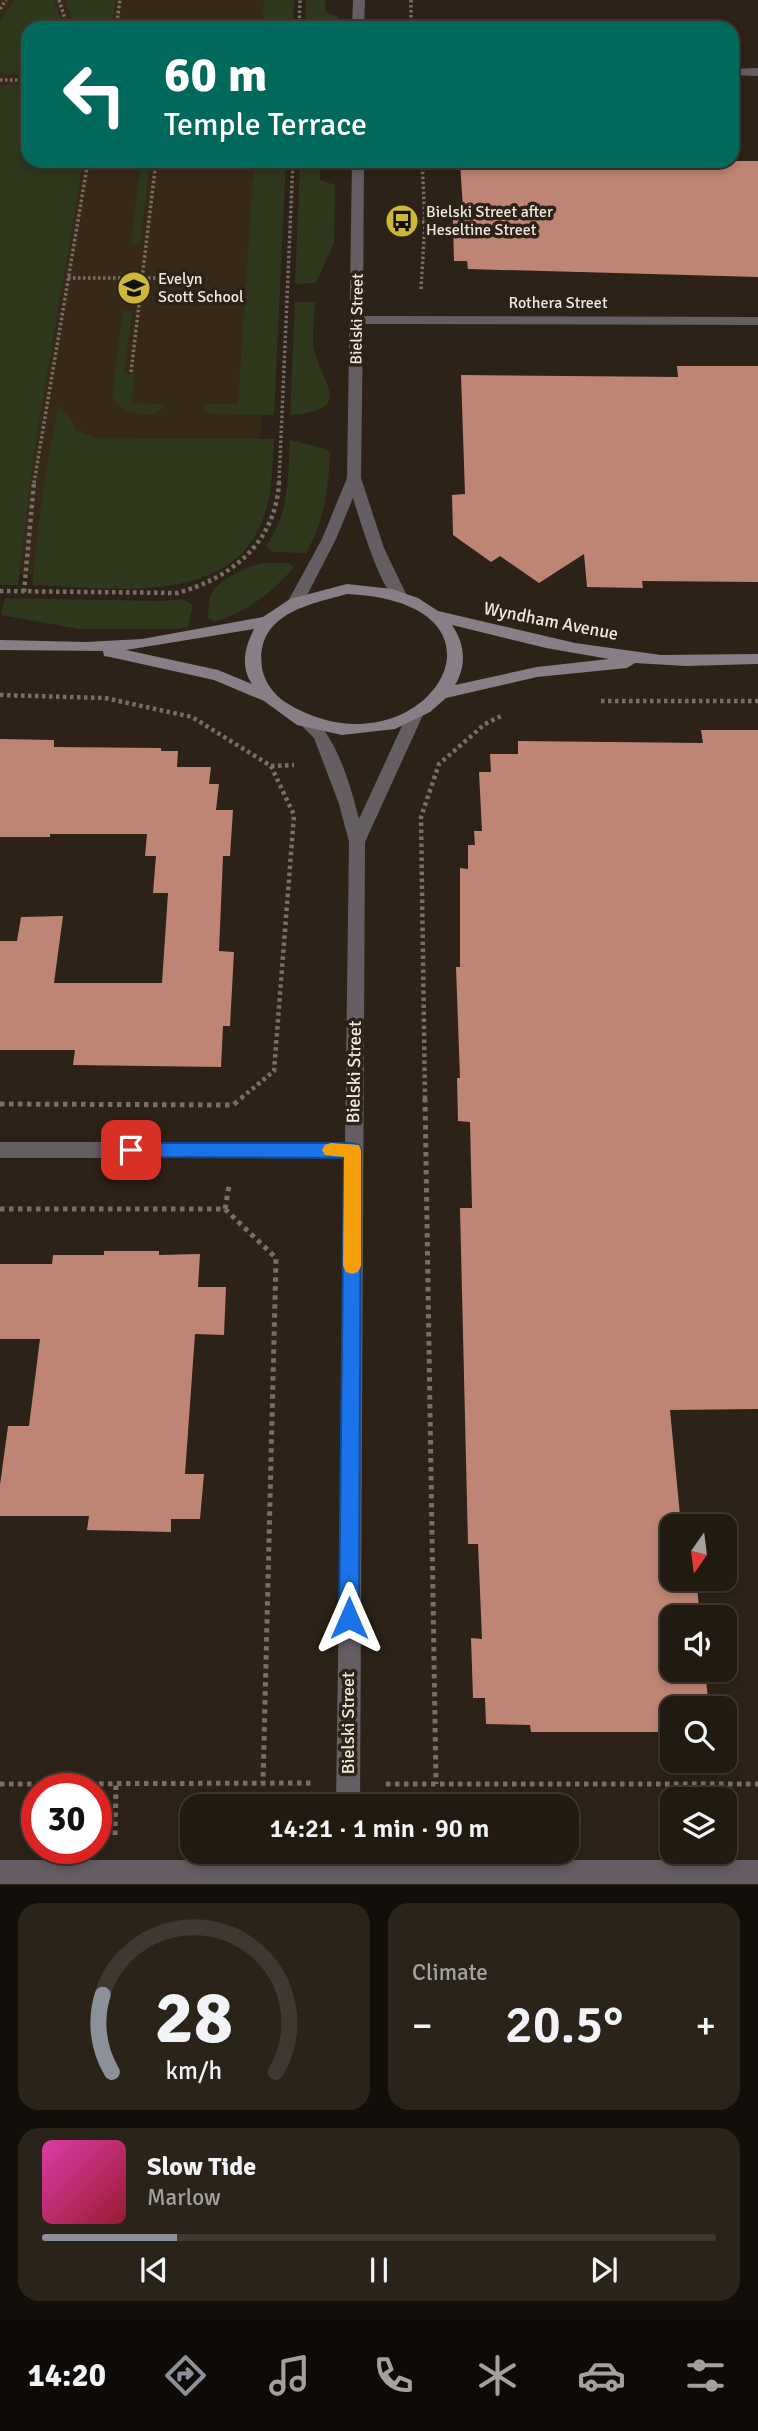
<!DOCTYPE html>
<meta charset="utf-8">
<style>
:root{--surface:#211a11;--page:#29231a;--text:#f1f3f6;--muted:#a2a19f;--line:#3e3831;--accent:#8c9099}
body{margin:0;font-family:Signika,sans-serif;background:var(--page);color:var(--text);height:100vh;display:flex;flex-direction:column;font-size:26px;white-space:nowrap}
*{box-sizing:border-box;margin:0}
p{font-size:23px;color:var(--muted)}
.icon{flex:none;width:38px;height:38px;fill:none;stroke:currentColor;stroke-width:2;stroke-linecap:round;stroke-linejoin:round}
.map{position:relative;height:1885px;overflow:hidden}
.panel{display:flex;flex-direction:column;gap:18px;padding:18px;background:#120e09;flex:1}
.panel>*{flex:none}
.guide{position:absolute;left:21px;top:21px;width:718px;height:147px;border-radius:21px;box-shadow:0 4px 10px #0003,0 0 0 2px var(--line);background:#00695c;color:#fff;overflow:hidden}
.needle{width:46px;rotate:194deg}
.controls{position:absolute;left:660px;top:1514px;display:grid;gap:14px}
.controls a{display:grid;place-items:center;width:77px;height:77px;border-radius:14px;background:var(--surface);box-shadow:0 4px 10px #0003,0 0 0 2px var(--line);font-size:35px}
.speed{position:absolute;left:21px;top:1773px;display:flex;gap:14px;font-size:35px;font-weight:700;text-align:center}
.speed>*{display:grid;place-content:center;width:91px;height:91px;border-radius:50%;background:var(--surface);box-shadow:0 4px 10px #0003,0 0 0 2px var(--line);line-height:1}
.speed .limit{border:10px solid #d22;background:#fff;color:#111}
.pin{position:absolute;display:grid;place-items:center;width:60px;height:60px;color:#fff;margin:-30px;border-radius:14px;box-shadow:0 4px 10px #0006}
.me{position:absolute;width:77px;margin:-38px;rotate:0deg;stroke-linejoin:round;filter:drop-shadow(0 0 5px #0008)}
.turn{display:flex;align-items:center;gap:24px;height:147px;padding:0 28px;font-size:32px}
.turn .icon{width:91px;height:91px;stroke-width:2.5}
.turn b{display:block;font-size:49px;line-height:60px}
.big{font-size:52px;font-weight:600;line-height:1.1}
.panel .widget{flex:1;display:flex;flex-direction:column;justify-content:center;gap:10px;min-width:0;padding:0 24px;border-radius:21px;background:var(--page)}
.panel .dial{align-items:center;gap:0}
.dial svg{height:182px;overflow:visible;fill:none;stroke:var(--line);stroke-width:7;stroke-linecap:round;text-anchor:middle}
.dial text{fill:var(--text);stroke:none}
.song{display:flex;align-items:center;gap:21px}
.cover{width:84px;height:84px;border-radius:10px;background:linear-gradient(135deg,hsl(320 70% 55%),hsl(350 70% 35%))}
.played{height:7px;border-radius:4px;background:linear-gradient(90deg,var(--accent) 20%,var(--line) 20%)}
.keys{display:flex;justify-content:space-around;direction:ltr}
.heat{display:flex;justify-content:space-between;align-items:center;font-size:38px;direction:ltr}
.panel .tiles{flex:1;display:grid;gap:18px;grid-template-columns:1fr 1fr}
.widget:last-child{grid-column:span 2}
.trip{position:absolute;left:180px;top:1794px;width:399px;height:70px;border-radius:21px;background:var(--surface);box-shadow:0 4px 10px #0003,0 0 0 2px var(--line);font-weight:600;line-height:70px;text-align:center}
.menu{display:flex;height:112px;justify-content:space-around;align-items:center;background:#0d0a07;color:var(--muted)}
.menu .icon{width:49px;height:49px}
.menu .current{color:var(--accent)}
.menu b{font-size:32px;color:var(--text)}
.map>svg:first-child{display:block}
.built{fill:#372919}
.green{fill:#2f381d}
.building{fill:#be8574}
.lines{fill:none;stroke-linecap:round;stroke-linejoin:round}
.path-far2{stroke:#776e64;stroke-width:3.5;stroke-dasharray:2.5 2.5;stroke-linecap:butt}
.path-far1{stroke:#776e64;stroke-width:4.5;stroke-dasharray:3.5 3.5;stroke-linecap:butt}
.path{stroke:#776e64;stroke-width:5;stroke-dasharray:4.5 4.5;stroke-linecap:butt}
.street{fill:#645e62;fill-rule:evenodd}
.secondary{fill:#887e86;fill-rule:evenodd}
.route{fill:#1a73e8;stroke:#114b97;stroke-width:2}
.slow{fill:#f59e0b}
.labels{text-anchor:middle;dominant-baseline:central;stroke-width:7;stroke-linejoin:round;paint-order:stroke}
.far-poi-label{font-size:16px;fill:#efe8e1;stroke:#2c2217;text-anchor:start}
.far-street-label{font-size:16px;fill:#efe8e1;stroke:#2c2217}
.street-label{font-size:18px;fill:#efe8e1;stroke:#2c2217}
</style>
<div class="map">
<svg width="758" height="1885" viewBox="0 0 758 1885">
<rect width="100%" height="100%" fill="#2c2217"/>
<path class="built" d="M0,0H284L282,28H28V161H275L260,440L130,576L0,574Z"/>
<path class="green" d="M15,0H54L63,28H28V74H0V21Z
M66,0H115L111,28H75Z
M264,0H294L293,28H262Z
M306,0H326L325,12L339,17V28L305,26Z
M0,85H28V161H83L34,452L18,585H0Z
M141,161H150L140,244H131Z
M254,161H286L274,415L211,414L205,410L203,404H238Z
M300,161H321L320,180L335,185L334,243L316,283L295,284Z
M295,302H315C315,317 311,336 314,350C324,388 354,410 290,415Z
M123,311H132L124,374H135L131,403L165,404L156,414C139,417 121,412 112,397Z
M58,406L69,415L76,430L96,438L274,439C272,466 273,494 263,519C230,609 107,587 32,585L44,482Z
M290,440L326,449L330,453C328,490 325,520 306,553L272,552L266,546C289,515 288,477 290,440Z
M263,563H289L294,567C271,594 248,611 214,622L208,618C209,611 208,601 211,595C216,581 248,566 263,563Z
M5,598L161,601L182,599L193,605L188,627L176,629H79L1,615Z"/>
<path class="building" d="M477,161H758V277L468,269L467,261H454L453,222L454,209H463L460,162Z
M677,366H758V582L642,581L643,588L587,587L584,554L539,583L500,556L491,562L453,535L452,495L465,494L461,375L678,377Z
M701,730H758V1409L670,1410L681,1526H672V1578H686L687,1587H697L700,1617H672V1670H705L709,1708H672V1732H531L530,1725L486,1724L485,1698H473L471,1638L482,1639L478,1544H468L460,1208H472L470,1122L458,1121L457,1078H460L456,967H460V868L468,869V845H475L474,831H482L479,772H491L490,754H518V741L703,743Z
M0,739L54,740V747L161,748V751H178L177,767H211L209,784H219L216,810H233L230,856H223L219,951L234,952L230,1026H223L221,1067L73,1065L75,1050H0V941H17L21,917L63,916L54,983H162L168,893H153L156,856H145L147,834H50V837H0Z
M104,1251H159V1255L200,1254L198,1287H226L224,1335L195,1334L185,1474H204L200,1519H171V1532L87,1530L89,1516H0V1485L8,1426H29L40,1339H0V1264H52L53,1255H104Z"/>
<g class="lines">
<path class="path-far2" d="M59,0L68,28
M411,0V28
M0,9L6,0
M116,28L120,0
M299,28L300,0
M0,80H28
M402,221L425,222
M68,278H195
M421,289L425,222L422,161
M131,372L156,161
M34,483L88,161
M279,483L293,161"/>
<path class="path-far1" d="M0,591L177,593C232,578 276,542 279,482
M24,592L34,482
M0,695L105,698L192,717L271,766L294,815L274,1071L240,1099
M601,701H758
M271,766L294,765
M425,1099L421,817L439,764L485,724L501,716"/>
<path class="path" d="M425,1098L436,1784
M0,1104L233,1105L242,1098
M0,1209H225L276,1258L263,1783
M225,1209L229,1186
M0,1784L311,1783
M386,1784H758
M115,1835L116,1783"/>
<path class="street" d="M353,0H365L364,28H352Z
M758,68V76L732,75V69Z
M352,161H364L363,316L758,317V325L363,324L361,478L384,548L407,596L399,601C382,596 359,517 353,498L336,539L304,601L296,606L288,601L322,539L347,478Z
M415,709L423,715L365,842L360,1806H336L345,1158H0V1142H345L349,842L339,804L314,738L297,721L305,715C334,724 352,791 359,819L407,715Z
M336,1852H360V1860H758V1884H0V1860H336Z"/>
<path class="secondary" d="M347,584L392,589L418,598L438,611L575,643L661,655L758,654V664L685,666L635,663L627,668L537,677L446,698L430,712L395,729L342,735L297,725L264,701L214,680L110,657L104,656L103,651L0,650V640L86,642L142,639L263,617L290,599ZM347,594C539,603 419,786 285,702C274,695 264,681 262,668C255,615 306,605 347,594ZM452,625L546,648L609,659L537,667L455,685C467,665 465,644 452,625ZM254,629C245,647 240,666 252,684L218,670L126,650Z"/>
</g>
<path class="route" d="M131,1143H353L359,1145L361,1150L359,1618L356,1625L349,1628L342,1625L339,1618L344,1158L131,1157L125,1155L122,1150L125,1145Z"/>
<path class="slow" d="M331,1143L359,1145L361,1150V1266L358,1272L352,1274L346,1272L343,1266L344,1157L325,1155L322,1150L325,1145Z"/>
<defs>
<symbol id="bus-disc" viewBox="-11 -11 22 22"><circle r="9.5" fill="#cfb837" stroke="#2c2217"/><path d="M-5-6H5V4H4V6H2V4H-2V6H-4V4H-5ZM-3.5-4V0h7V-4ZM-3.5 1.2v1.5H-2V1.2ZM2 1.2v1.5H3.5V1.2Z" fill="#111"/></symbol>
<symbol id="school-disc" viewBox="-11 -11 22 22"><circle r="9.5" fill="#cfb837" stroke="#2c2217"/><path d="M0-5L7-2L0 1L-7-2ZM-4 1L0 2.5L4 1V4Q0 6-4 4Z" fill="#111"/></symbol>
</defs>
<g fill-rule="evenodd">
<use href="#bus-disc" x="383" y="202" width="38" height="38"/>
<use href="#school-disc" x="115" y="269" width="38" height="38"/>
</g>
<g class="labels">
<g class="far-poi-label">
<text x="426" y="212">Bielski Street after<tspan x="426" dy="18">Heseltine Street</tspan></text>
<text x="158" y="279">Evelyn<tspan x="158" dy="18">Scott School</tspan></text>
</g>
<g class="far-street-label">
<text x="558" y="303">Rothera Street</text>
<text transform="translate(357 319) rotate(-89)">Bielski Street</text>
</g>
<g class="street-label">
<text transform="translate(551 621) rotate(11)">Wyndham Avenue</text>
<text transform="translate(354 1072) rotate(-89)">Bielski Street</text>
<text transform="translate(348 1723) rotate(-90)">Bielski Street</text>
</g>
</g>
</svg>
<div class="controls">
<a><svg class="needle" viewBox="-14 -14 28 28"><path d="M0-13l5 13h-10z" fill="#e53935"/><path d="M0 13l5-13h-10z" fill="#a2a19f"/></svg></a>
<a><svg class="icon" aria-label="sound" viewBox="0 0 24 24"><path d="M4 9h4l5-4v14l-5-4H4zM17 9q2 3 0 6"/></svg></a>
<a><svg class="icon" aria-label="search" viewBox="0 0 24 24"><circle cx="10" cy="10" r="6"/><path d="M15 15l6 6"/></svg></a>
<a><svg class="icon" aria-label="layers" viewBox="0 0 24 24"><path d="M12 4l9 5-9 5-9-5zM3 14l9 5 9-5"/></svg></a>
</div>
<div class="speed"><div class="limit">30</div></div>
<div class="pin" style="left:131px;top:1150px;background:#d93025"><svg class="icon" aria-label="arrive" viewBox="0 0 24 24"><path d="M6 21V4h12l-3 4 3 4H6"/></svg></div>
<svg class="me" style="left:349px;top:1618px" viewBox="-20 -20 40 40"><path d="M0-17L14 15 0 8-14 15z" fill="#1a73e8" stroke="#fff" stroke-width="4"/></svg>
<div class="trip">14:21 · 1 min · 90 m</div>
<div class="guide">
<div class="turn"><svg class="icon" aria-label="left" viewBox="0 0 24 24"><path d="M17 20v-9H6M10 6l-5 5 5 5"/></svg><div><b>60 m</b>Temple Terrace</div></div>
</div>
</div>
<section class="panel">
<div class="tiles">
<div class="widget dial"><svg viewBox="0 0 100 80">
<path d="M14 69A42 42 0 1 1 86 69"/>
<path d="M14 69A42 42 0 0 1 10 35" stroke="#8c9099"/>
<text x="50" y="56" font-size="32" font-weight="700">28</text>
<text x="50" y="72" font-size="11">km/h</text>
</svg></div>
<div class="widget"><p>Climate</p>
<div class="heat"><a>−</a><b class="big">20.5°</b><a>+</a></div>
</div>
<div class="widget">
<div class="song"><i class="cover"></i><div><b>Slow Tide</b><p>Marlow</p></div></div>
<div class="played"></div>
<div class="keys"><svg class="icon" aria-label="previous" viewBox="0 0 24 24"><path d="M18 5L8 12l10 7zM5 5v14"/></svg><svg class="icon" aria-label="pause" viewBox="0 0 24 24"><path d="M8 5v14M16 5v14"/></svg><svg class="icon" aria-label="next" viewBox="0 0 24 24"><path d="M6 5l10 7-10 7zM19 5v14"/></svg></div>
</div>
</div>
</section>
<nav class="menu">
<b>14:20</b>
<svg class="icon current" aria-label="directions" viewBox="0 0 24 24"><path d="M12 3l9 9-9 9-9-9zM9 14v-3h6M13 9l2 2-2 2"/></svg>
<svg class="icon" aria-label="music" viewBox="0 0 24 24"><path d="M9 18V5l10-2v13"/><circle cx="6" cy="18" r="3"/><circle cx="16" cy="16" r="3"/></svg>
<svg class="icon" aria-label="phone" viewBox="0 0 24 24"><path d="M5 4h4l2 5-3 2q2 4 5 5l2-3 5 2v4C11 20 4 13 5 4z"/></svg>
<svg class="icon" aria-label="climate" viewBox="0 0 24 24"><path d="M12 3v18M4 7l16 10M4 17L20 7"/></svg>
<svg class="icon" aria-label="car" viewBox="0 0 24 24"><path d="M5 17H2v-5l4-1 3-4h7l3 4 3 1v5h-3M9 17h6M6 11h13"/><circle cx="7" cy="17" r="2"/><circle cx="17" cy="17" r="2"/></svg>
<svg class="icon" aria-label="filters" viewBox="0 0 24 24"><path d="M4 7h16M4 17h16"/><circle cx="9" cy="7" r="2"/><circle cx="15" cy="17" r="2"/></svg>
</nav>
